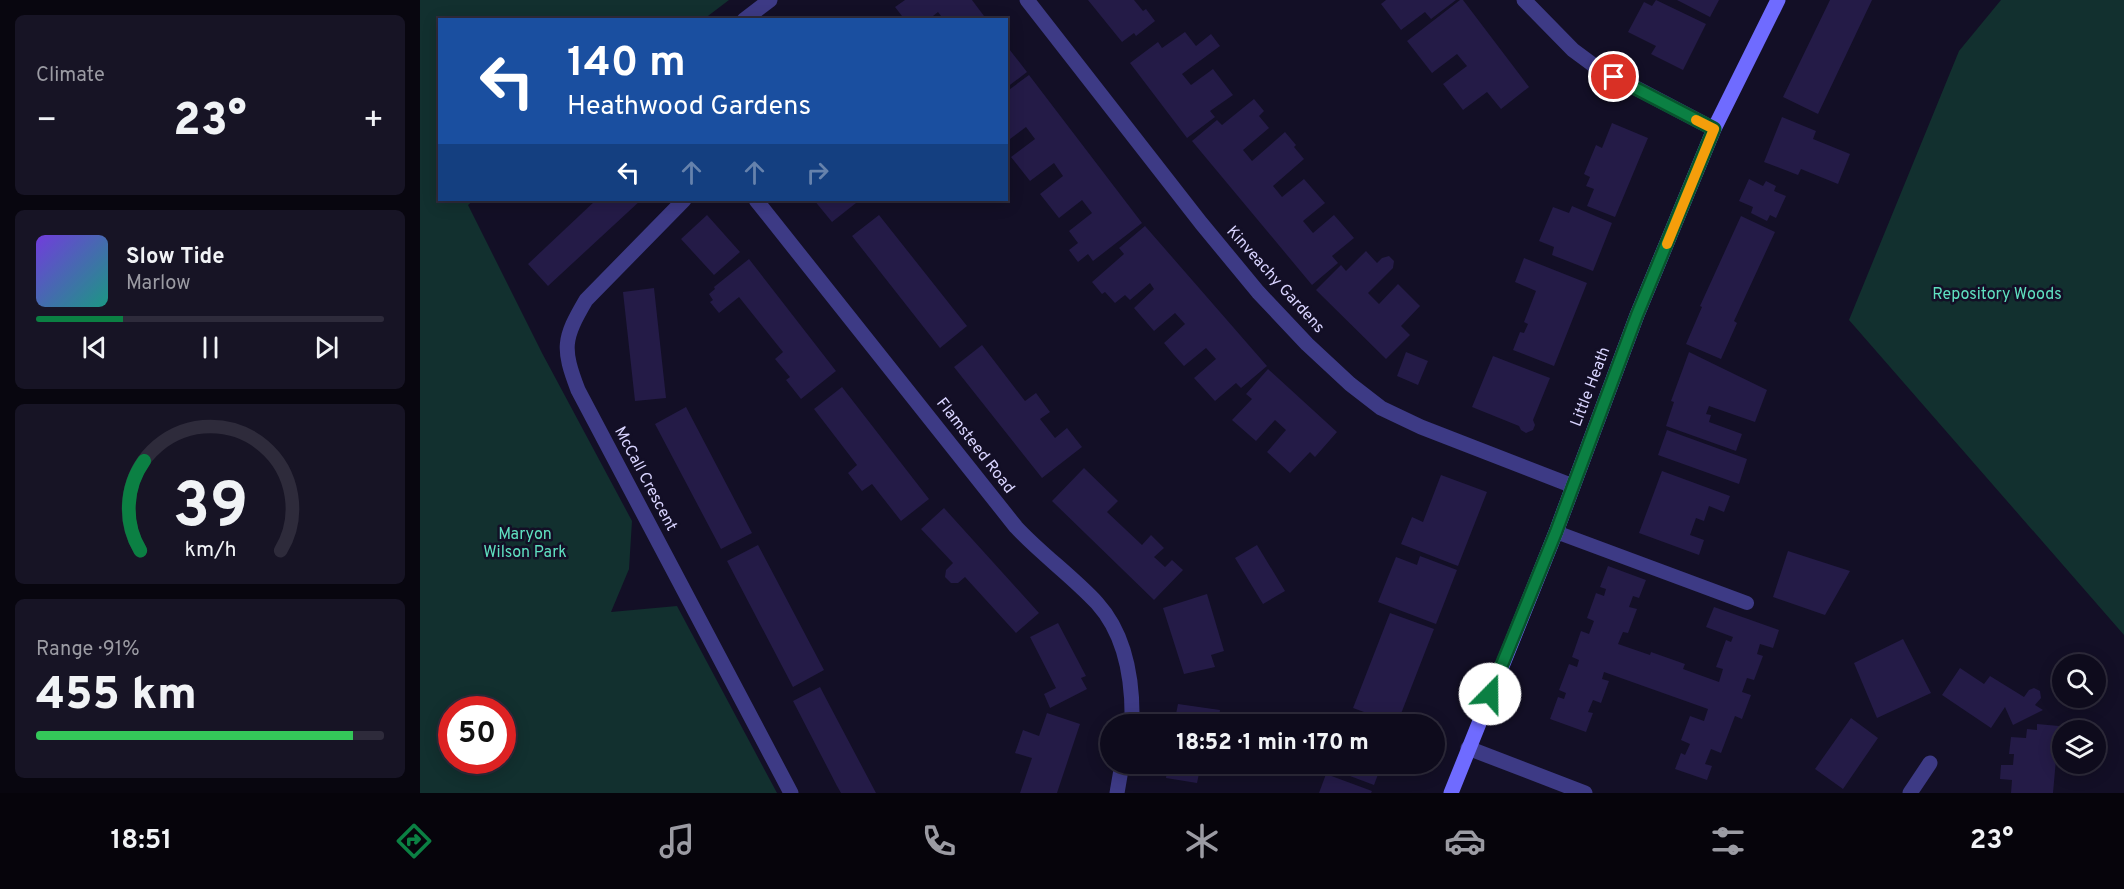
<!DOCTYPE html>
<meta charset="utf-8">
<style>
:root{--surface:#0e0b1c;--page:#171425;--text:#f1f3f6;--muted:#9b9ba3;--line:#2e2b3b;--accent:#0b8043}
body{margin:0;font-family:Overpass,sans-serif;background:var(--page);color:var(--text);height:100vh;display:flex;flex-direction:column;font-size:22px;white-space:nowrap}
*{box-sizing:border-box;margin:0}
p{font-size:20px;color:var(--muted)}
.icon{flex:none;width:33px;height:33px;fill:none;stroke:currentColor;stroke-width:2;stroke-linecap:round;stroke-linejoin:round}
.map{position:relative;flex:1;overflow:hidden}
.details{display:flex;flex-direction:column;gap:15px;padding:15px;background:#08060f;width:420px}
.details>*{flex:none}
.hud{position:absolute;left:18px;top:18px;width:570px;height:183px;border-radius:0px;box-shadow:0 3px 15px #0003,0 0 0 2px var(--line);background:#1a4fa0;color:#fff;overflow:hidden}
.tools{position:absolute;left:1632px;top:654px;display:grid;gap:12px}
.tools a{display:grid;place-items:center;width:54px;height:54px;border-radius:50%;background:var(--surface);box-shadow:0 3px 15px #0003,0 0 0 2px var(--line);font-size:30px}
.speed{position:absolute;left:18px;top:696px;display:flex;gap:12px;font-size:30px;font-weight:700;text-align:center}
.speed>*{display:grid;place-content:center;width:78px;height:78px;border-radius:50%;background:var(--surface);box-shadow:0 3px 15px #0003,0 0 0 2px var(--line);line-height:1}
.speed .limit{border:9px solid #d22;background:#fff;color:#111}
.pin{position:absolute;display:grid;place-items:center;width:51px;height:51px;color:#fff;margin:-26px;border:3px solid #fff;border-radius:50%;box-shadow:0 2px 6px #0007}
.me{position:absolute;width:66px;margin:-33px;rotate:22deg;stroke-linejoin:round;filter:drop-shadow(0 0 4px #0008)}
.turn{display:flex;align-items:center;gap:21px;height:126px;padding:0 30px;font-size:27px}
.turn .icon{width:78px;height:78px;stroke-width:2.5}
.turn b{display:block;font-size:42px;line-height:51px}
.lanes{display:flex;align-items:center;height:57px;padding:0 30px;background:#0003;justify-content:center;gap:30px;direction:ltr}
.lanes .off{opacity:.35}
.big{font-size:45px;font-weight:800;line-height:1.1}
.details .widget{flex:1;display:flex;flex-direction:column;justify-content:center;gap:9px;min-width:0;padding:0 21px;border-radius:9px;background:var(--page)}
.details .dial{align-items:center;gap:0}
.dial svg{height:156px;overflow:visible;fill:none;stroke:var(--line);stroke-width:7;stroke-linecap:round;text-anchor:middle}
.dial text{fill:var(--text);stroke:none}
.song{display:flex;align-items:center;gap:18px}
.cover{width:72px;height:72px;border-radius:9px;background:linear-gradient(135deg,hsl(260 70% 55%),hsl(170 70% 35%))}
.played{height:6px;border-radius:3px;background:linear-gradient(90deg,var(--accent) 25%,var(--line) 25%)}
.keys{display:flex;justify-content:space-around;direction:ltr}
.heat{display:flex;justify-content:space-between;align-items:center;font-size:33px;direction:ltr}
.charge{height:9px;border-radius:4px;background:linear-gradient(90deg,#34c759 91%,var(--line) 0)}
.trip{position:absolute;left:680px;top:714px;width:345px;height:60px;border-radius:30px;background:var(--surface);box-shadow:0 3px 15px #0003,0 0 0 2px var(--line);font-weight:800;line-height:60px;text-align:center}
.tabs{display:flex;height:96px;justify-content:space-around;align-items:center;background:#06040b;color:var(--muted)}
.tabs .icon{width:42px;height:42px}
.tabs .selected{color:var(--accent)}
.tabs b{font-size:27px;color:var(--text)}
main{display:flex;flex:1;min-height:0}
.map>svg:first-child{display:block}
.green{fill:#12302f;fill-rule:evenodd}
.building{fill:#241b47}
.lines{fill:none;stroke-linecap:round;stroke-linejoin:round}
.lane{stroke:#3d3a85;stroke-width:14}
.street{stroke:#3d3a85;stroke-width:15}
.secondary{stroke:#6f6bff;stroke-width:15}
.route-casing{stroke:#07532c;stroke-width:15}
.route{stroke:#0b8043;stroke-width:10}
.slow{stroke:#f59e0b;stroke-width:10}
.labels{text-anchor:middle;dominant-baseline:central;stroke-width:5;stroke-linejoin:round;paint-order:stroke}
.street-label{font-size:16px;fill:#d9d4ff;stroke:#130f26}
.park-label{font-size:16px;fill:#5fe0c0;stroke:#130f26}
</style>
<main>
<section class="details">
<div class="widget"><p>Climate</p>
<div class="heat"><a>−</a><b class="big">23°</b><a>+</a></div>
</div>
<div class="widget">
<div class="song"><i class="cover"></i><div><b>Slow Tide</b><p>Marlow</p></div></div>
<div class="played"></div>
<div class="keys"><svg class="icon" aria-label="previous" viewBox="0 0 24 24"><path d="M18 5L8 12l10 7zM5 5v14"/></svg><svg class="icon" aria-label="pause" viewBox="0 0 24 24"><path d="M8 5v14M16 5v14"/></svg><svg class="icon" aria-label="next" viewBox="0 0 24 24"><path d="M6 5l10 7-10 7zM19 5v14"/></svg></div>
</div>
<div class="widget dial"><svg viewBox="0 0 100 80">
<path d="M14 69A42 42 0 1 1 86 69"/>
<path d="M14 69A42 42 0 0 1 16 23" stroke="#0b8043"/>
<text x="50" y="56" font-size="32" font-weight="700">39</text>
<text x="50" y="72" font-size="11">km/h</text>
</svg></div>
<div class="widget"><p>Range · 91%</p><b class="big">455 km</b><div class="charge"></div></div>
</section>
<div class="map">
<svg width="1704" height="793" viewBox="0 0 1704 793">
<rect width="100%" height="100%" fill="#130f26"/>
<path class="green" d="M0,0H309L284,19L20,20V200H54L48,205L122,353L212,521L209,569L191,612L257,606L357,793H0ZM32,710H82V760H32Z
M1581,0H1704V635L1429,320L1539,51Z"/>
<path class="building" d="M485,0H552L567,20H524L518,12L508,20H485L475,7Z
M668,0H714L723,11L726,9L735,21L716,36L714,33L702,42Z
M966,0H1036L1011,19L1005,12L981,30L961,4Z
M1040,0H1043L1109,87L1081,109L1067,92L1043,110L1023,84L1047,66L1037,54L1012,73L987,41Z
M1236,0L1286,24L1263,70L1231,54L1236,46L1208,32L1224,2L1232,6Z
M1257,0H1299L1290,17Z
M1410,0H1452L1398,114L1363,97Z
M765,32L776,46L791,34L800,46L762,74L771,85L793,69L813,95L790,111L795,117L767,138L710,63L738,42L742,48Z
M586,45L607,72L586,88Z
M609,75L722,223L673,261L668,254L658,262L649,250L658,243L649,231L672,213L662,200L639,218L620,194L643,176L634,163L610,181L591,157L615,139L606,127L586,142V92Z
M834,99L844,111L839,116L849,128L823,150L832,161L865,132L876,145L874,147L884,159L853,186L862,197L884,179L905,203L883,221L893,233L914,215L934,238L912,256L918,263L892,285L772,141L797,120L802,125Z
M1362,117L1396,131L1393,139L1430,154L1418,184L1381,169L1378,175L1344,162Z
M1192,123L1228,138L1195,217L1167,206L1174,189L1166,186L1170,177L1164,174L1176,145L1182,148Z
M1329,179L1343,186L1346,181L1356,186L1354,191L1366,196L1356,218L1350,215L1347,221L1331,213L1333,207L1319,201Z
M176,200H221L128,286L108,264Z
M394,200H434L436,203L412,222Z
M1152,206L1192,223L1173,271L1132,255L1134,247L1119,241L1133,207L1149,213Z
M287,215L320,252L294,275L261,239Z
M459,215L547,326L520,348L432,236Z
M1321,216L1355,232L1314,321L1317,323L1301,359L1266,344L1282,307L1280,306Z
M725,226L847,366L821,388L816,383L795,401L774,378L796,359L786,348L764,366L754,355L744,343L765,324L755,313L734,331L714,308L734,289L730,283L710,300L705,295L695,303L685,292L682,294L672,282L704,254L699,248Z
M946,251L957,263L962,258L969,256L974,261L973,268L948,293L959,304L978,284L1000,306L981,326L990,335L966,359L896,290L921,265L926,271Z
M1104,258L1167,283L1134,366L1093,350L1100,332L1104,333L1108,324L1104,322L1116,291L1095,282Z
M329,259L416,371L381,399L366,380L370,377L355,359L363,352L319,297L299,313L290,302L293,300L289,294L295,289L294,287Z
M234,288L246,398L215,401L203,292Z
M562,345L605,401L616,393L630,412L620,419L635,438L647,428L662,447L622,478L534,367Z
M986,352L1008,361L998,385L977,376Z
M1269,352L1347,390L1335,422L1289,406L1286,414L1291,415L1289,422L1322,434L1316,451L1246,426L1254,402L1251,401Z
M1073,356L1130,378L1113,420L1115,425L1113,430L1106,433L1101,430L1099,426L1052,407Z
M848,369L917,432L895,457L890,452L870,473L847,452L866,430L855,420L836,441L812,420L832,399L826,394Z
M422,387L509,499L481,521L452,484L442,491L428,473L437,465L394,409Z
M266,407L332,533L301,549L235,424Z
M1247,430L1327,459L1319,484L1238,455Z
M664,468L698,501L687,512L722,545L731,535L744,548L734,557L745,567L752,560L763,570L734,600L632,501Z
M1242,471L1310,496L1304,512L1289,506L1284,521L1276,518L1270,535L1284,540L1279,555L1219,533Z
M1021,475L1067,492L1038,566L981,544L992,517L1003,522Z
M524,508L619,613L596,633L545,577L538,583H531L525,577L526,570L533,563L501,529Z
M338,545L404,670L373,687L307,561Z
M837,545L865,591L843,604L815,558Z
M1368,551L1430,571L1405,615L1353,597Z
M1000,556L1037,570L1016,624L958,602L976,557L997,565Z
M1188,566L1226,580L1219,598L1213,596L1209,607L1217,609L1208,633L1203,632L1198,644L1230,655L1231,652L1265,664L1263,669L1299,682L1303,669L1296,667L1306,640L1311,642L1313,637L1286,627L1294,607L1359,630L1353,648L1340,644L1337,654L1343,656L1334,680L1327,678L1322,692L1331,695L1322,719L1315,716L1301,753L1291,749L1285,764L1292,766L1287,780L1255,769L1261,753L1265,755L1270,744L1261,740L1270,716L1284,721L1288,709L1184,672L1182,679L1189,681L1181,703L1173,700L1168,712L1173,713L1166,732L1130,719L1138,697L1144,699L1146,693L1139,690L1149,664L1157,667L1159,660L1152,657L1161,631L1169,634L1174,621L1167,618L1176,593L1184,596L1186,589L1180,587Z
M787,594L804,651L791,655L795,667L764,674L743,608Z
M970,613L1014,629L977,724L933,708Z
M638,623L666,676L661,678L667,689L630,708L624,694L636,688L610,637Z
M1483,639L1511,693L1457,718L1434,663Z
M1540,668L1564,684L1570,676L1604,697L1609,690L1614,688L1620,691L1621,698L1615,705L1623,710L1593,725L1585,707L1571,728L1522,695Z
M400,687L411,708L456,793H421L417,786L373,701Z
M758,704L800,710L798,724H754Z
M627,713L660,724L637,793H600L612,758L595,753L603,730L619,736Z
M936,714L963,724H914L917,718L932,724Z
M1431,718L1458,738L1423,789L1395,769Z
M1617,724L1639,726L1633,793H1591L1592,780L1580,779L1581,765H1593L1594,754H1589L1591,737L1606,738L1607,729L1617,730Z
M748,764H781L777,783L746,778Z
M916,764H962L954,785L914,770Z
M906,774L952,791L951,793H899Z"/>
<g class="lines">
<path class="lane" d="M1136,532L1327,603"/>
<path class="street" d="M607,0L781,223L838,292L887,344L930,384L961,408L1001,427L1153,486
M1104,0L1153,50L1176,67L1294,129
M324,20L350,0
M264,200L166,300C143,339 142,348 158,390L371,793
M336,200L596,527C621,554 652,576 677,603C706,635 713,683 712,724
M1048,748L1165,793
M697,793L702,764
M1490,793L1510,763"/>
<path class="secondary" d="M1031,793L1136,532L1217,315L1294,129L1358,0"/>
</g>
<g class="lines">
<defs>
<path id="route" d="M1070,694L1136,532L1217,315L1294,129L1194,77"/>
</defs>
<use href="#route" class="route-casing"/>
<use href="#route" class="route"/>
<path class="slow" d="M1247,244L1294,129L1276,120"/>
</g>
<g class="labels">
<g class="street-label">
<text transform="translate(855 280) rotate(48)">Kinveachy Gardens</text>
<text transform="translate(1171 387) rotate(-69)">Little Heath</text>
<text transform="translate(555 446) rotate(52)">Flamsteed Road</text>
<text transform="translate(225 479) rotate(62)">McCall Crescent</text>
</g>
<g class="park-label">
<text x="1577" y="295">Repository Woods</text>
<text x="105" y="535">Maryon<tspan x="105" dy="18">Wilson Park</tspan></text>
</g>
</g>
</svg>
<div class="tools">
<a><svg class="icon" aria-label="search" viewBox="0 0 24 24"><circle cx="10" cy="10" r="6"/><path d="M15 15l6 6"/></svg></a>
<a><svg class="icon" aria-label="layers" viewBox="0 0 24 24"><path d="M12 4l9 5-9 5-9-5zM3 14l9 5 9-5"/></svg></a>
</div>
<div class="speed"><div class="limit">50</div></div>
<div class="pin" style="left:1194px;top:77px;background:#d93025"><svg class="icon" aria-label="arrive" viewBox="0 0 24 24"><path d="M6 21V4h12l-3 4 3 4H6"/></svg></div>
<svg class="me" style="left:1070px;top:694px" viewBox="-20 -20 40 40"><circle r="19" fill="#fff"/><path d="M0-13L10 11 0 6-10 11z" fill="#0b8043"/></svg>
<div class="trip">18:52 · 1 min · 170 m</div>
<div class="hud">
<div class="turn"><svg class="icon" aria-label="left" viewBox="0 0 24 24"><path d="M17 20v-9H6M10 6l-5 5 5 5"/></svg><div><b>140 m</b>Heathwood Gardens</div></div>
<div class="lanes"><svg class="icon" aria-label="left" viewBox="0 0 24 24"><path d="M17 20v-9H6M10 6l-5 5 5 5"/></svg><svg class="icon off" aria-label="ahead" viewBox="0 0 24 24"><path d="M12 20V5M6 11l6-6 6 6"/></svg><svg class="icon off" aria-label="ahead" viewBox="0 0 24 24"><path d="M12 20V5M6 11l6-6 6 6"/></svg><svg class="icon off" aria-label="right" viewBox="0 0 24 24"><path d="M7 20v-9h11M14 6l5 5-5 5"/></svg></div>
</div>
</div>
</main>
<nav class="tabs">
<b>18:51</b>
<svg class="icon selected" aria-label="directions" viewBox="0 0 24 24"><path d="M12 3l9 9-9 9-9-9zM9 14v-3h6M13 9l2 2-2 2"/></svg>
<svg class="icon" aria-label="music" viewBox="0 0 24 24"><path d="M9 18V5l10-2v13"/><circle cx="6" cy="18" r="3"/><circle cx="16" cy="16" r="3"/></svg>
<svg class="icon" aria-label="phone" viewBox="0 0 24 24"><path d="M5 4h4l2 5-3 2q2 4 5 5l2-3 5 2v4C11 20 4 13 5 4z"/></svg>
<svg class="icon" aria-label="climate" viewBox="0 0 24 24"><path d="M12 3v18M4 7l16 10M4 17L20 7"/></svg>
<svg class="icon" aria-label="car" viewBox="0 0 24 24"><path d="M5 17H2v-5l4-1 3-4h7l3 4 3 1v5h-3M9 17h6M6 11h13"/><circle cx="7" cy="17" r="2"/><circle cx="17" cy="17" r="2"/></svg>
<svg class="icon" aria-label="filters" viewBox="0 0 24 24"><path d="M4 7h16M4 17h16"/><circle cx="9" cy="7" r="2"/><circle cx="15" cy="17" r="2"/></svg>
<b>23°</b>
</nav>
